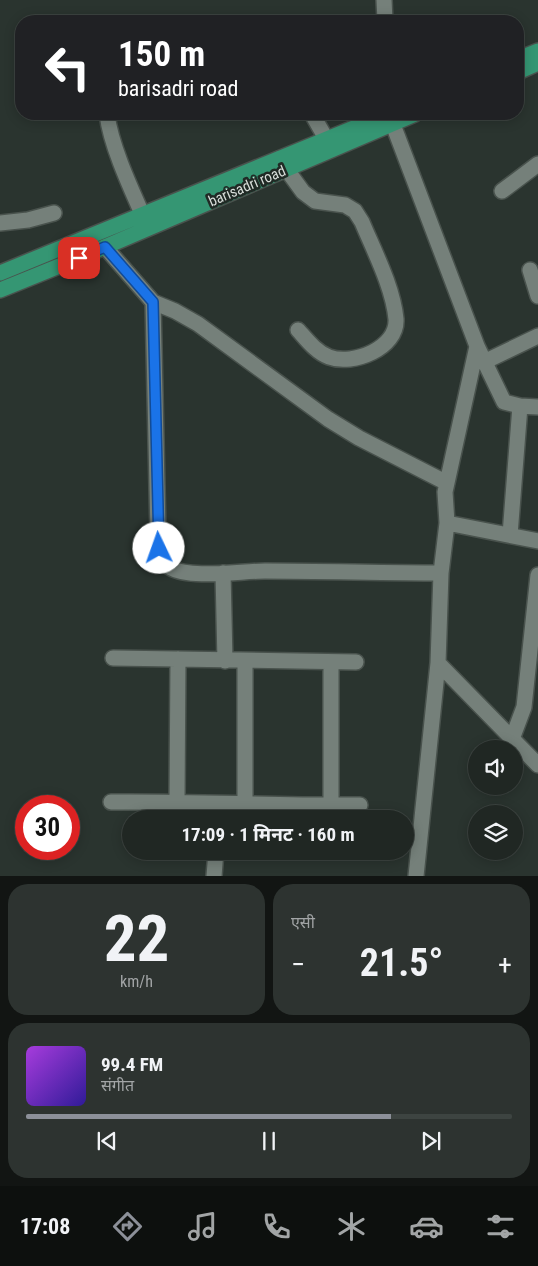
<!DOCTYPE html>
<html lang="hi">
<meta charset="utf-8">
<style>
:root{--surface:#202723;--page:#2d3330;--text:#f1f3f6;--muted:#a2a5a6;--line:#3d4441;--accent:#8c9099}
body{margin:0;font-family:"Roboto Condensed","Noto Sans Devanagari",sans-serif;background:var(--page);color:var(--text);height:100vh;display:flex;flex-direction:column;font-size:19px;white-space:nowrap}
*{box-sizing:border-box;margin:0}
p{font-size:16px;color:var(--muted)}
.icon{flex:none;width:28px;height:28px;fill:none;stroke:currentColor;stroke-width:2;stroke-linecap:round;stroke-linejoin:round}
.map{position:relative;height:876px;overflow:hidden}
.sheet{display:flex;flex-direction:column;gap:8px;padding:8px;background:#121513;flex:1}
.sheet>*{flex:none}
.guide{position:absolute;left:15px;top:15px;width:509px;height:105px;border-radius:20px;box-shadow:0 2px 12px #0003,0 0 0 1px var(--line);background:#202124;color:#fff;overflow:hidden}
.buttons{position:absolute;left:468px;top:740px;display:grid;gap:10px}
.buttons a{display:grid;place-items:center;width:55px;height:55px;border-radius:50%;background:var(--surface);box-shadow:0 2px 12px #0003,0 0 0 1px var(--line);font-size:25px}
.speed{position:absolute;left:15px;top:795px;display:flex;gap:10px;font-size:25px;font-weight:700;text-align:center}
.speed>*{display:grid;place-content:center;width:65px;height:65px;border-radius:50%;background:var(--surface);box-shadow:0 2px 12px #0003,0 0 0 1px var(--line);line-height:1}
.speed .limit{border:8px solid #d22;background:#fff;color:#111}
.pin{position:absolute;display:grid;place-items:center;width:42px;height:42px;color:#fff;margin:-21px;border-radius:10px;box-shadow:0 2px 8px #0006}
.me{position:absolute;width:55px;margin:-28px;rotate:357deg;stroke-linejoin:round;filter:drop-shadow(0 0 4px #0008)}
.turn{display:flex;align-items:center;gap:18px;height:105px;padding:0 20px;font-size:22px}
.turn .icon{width:65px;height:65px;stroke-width:2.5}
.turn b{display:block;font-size:35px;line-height:42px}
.big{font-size:38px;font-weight:700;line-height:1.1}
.sheet .tile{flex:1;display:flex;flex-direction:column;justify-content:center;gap:8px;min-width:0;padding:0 18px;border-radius:20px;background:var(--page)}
.sheet .dial{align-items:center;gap:0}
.dial b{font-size:65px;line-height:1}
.song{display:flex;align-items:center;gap:15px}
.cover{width:60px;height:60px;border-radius:8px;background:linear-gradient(135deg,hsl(280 70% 55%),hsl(250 70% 35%))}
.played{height:5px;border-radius:2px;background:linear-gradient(90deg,var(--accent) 75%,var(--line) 75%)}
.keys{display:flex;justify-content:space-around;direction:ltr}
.heat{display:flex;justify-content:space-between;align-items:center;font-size:28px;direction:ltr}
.sheet .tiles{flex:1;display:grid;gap:8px;grid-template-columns:1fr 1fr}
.tile:last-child{grid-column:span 2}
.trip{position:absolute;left:122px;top:810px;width:292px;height:50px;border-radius:25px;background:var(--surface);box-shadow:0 2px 12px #0003,0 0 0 1px var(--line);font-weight:700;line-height:50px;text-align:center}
.menu{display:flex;height:80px;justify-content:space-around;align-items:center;background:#0d100e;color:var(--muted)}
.menu .icon{width:35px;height:35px}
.menu .active{color:var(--accent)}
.menu b{font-size:22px;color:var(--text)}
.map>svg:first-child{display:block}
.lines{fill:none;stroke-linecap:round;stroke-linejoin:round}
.minor-casing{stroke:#49524d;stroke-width:18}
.major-casing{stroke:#49524d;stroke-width:18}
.minor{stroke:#75807a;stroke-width:15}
.major{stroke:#359673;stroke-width:15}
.route-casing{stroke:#114b97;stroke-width:12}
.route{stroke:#1a73e8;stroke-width:9}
.labels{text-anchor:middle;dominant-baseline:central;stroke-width:5;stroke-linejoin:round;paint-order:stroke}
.street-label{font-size:15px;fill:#d7ddd9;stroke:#202a25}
</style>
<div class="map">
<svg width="538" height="876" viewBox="0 0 538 876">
<rect width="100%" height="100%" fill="#2a342f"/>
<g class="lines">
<defs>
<path id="minor" d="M384,0L385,21
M107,114C111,148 134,195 148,227
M312,114L332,149
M389,114L477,346L445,492L447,523L538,541
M279,159L303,192L315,201L345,205L355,211L362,222C374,251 393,287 396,319C398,348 353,366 329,357C316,352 307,340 298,330
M502,191L538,164
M0,223L28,220L54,213
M105,247L153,302L175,311L198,324L328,419L359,438L447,483
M530,270L538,296
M153,302L158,534C159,546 159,562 171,568C190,579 241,571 265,571C324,571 383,573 441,573
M477,346L504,402L520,406L538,407
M484,362L538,336
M447,523L441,573L438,663L538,765
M510,535L520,406
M223,573L225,661
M113,658L356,662
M245,661V804
M331,662V805
M512,739L524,707L538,575
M177,801L178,659
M111,802C194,801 277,806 360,805
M214,876L216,851
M416,876L438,663"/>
<path id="major" d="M518,59L538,51
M518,72L538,63
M0,273L388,114
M0,290L79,258L415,114"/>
</defs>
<use href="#minor" class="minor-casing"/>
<use href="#major" class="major-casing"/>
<use href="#minor" class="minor"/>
<use href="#major" class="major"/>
</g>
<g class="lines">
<defs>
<path id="route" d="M79,258L105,247L153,302L159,548"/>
</defs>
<use href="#route" class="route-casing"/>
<use href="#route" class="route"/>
</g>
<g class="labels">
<g class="street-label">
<text transform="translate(247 186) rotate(-23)">barisadri road</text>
</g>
</g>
</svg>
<div class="buttons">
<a><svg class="icon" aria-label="sound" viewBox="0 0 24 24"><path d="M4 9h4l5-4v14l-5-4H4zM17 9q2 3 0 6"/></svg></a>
<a><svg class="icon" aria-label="layers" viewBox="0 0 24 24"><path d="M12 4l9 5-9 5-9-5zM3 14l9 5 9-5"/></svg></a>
</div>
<div class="speed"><div class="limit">30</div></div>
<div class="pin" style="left:79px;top:258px;background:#d93025"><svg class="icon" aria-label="arrive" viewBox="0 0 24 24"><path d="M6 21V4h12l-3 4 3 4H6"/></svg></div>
<svg class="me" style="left:159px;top:548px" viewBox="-20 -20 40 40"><circle r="19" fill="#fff"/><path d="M0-13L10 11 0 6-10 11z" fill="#1a73e8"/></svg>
<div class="trip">17:09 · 1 मिनट · 160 m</div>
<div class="guide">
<div class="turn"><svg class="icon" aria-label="left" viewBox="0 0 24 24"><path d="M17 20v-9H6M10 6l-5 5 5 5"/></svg><div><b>150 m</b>barisadri road</div></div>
</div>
</div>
<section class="sheet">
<div class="tiles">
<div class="tile dial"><b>22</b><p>km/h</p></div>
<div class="tile"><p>एसी</p>
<div class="heat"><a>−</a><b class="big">21.5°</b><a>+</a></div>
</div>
<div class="tile">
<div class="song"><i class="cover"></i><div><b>99.4 FM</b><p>संगीत</p></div></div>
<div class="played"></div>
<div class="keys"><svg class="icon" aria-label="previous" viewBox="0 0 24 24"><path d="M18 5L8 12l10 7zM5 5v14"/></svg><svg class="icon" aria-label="pause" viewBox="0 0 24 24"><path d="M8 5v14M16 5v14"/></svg><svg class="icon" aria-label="next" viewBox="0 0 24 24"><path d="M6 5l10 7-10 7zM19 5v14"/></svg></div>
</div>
</div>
</section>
<nav class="menu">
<b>17:08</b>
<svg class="icon active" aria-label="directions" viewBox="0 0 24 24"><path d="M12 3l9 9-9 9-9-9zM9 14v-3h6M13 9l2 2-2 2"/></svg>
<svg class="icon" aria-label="music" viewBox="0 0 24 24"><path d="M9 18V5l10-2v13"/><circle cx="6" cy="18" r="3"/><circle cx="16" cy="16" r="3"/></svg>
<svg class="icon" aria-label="phone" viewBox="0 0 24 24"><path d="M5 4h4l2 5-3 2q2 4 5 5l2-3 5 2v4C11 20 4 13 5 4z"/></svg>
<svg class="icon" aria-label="climate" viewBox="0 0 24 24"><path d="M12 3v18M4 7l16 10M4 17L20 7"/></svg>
<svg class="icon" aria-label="car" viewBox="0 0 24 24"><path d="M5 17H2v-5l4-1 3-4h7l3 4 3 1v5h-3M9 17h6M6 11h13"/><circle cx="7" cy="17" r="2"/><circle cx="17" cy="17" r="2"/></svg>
<svg class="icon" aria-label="filters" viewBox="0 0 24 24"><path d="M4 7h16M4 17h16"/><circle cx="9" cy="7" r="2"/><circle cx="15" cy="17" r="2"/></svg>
</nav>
